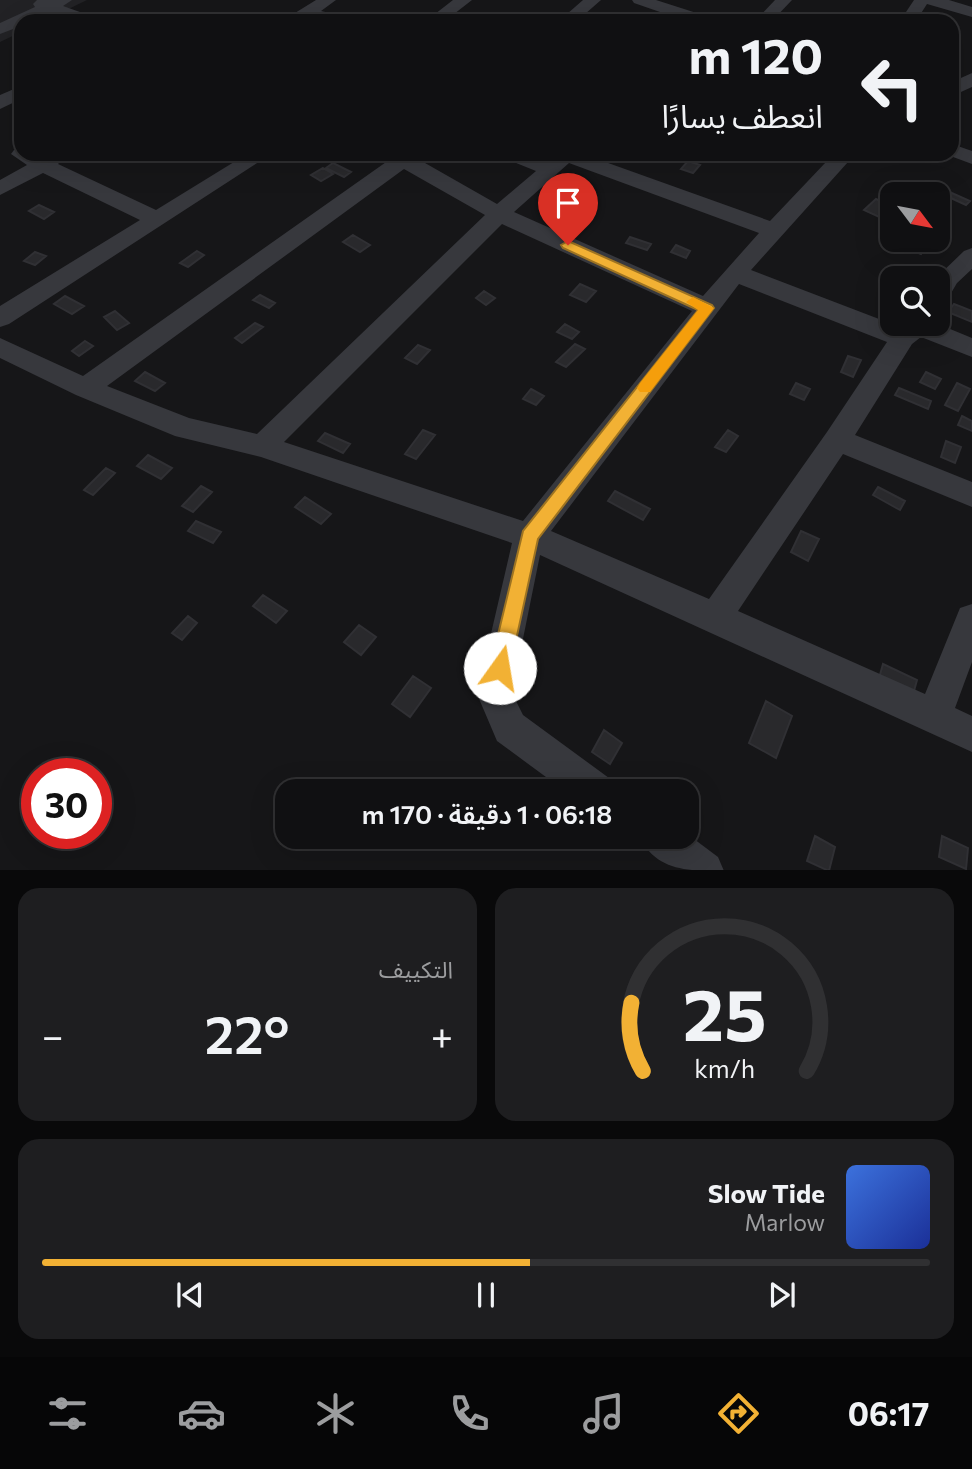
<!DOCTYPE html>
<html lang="ar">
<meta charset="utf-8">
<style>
:root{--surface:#101012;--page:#1e1e20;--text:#f1f3f6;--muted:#9c9d9f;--line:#303032;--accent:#f2b134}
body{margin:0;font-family:Commissioner,"Noto Sans Arabic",sans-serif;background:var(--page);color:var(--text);direction:rtl;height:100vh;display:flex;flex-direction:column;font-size:26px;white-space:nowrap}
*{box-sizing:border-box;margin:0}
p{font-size:23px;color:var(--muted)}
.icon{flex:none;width:38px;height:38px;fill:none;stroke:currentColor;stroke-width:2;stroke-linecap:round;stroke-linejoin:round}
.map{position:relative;height:870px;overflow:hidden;direction:ltr}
.side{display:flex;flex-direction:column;gap:18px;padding:18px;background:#09090a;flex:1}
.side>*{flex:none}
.hud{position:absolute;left:14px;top:14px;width:945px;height:147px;border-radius:21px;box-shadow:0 7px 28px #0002,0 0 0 2px var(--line);direction:rtl;background:#101012;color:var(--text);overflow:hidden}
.needle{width:46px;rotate:122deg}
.fabs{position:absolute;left:880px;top:182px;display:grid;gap:14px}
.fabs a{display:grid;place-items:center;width:70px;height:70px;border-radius:14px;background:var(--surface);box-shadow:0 7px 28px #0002,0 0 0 2px var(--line);font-size:35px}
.speed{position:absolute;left:21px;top:758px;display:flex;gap:14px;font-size:35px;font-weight:700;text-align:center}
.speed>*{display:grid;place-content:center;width:91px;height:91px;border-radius:50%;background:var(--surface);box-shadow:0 7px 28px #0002,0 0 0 2px var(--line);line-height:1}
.speed .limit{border:10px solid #d22;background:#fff;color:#111}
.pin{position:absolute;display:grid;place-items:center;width:60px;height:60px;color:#fff;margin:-72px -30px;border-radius:50% 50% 50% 0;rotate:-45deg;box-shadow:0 0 7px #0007}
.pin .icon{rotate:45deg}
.me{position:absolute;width:77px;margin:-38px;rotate:13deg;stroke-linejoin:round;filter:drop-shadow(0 0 5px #0008)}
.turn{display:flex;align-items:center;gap:24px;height:147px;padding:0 21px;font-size:32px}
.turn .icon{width:91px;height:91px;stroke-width:2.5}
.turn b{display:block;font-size:49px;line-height:60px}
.big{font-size:52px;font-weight:600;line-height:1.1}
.side .card{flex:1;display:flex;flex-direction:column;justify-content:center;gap:10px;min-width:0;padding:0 24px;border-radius:21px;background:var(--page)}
.side .dial{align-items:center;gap:0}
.dial svg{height:182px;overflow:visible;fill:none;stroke:var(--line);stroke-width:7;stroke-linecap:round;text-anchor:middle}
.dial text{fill:var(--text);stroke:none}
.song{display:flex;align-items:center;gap:21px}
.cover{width:84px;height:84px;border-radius:10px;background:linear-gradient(135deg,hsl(220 70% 55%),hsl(230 70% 35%))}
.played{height:7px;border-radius:4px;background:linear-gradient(90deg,var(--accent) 55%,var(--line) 55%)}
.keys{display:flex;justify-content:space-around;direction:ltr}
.heat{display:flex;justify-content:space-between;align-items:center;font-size:38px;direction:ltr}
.side .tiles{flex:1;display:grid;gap:18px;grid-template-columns:1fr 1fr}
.card:last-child{grid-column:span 2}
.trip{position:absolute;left:275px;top:779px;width:424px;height:70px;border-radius:21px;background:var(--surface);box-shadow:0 7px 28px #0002,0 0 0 2px var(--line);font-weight:600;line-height:70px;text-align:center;direction:rtl}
.dock{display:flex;height:112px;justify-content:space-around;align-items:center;background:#060607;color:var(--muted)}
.dock .icon{width:49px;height:49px}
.dock .current{color:var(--accent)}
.dock b{font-size:32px;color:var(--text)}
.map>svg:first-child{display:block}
.built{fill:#222225}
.building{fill:#29292c;stroke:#303034;stroke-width:2}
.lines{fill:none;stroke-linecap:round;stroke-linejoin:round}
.minor{fill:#37383d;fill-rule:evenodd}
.route{fill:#f2b134;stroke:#9d7322;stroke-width:2}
.slow{fill:#f59e0b}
</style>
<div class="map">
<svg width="972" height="871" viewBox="0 0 972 871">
<rect width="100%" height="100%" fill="#161618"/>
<path class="built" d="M0,0H87L44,21H21V32L0,42Z"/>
<path class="building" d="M688,161L700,165L693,173L681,169Z
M333,163L351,172L344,177L326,168Z
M323,168L333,174L321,181L311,175Z
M945,190L970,201L966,205L942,194Z
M876,199L892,206V214L886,220L864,210Z
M39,205L54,212L44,219L29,211Z
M353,235L370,245L360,252L343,242Z
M630,237L651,244L647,250L626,243Z
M898,240H909L926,247L921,254L895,244Z
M676,245L690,251L686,258L671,252Z
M197,251L204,255L188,267L180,263Z
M35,252L46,256L35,265L24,261Z
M580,284L596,291L586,302L570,295Z
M484,291L495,298L486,305L476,298Z
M260,295L275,303L269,308L253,300Z
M65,296L84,306L72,314L54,304Z
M954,304L972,311V322L948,312Z
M115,311L129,323L117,330L104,317Z
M255,323L263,327L242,343L235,338Z
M565,324L579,332L572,339L557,332Z
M85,341L93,346L79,356L72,351Z
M575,344L585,349L566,367L556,362Z
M418,345L430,350L417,364L405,358Z
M848,356L861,360L853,377L841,372Z
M145,372L165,383L155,391L135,381Z
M926,372L941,379L935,389L920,382Z
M796,383L810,389L804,400L790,394Z
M957,383L970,389L958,411L945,405Z
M899,388L931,401L928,409L895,395Z
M531,389L544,396L536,405L523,399Z
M962,416L972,421V431L958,425Z
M423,430L435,435L416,459L405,454Z
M728,430L738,436L726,452L715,447Z
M325,433L350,444L343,453L318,441Z
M946,441L961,447L955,463L941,457Z
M148,455L172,468L161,479L137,466Z
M106,468L115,473L93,495L84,490Z
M201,486L212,492L193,512L182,506Z
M878,487L905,501L900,510L873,495Z
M615,491L650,509L643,520L608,501Z
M305,497L331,514L321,524L295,507Z
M196,521L221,532L213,543L188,531Z
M801,531L819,539L808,561L791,552Z
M263,595L287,611L276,623L253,606Z
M188,616L197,623L182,640L172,633Z
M359,625L376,637L361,655L344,642Z
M883,664L917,680L912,698L878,682Z
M413,676L431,688L410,717L392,704Z
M766,701L792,716L776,758L749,743Z
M604,730L622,743L610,764L592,752Z
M815,836L835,847L829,871L807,861Z
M942,836L968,848L966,869L939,857Z"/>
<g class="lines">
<path class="minor" d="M37,0H72L63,6L94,17L96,21H72L50,13L31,21H21V26L0,34V23L35,7L33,4Z
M316,0H336L321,11L347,17L349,21H322L309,18L302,21H282Z
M453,0H472L445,21H426Z
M583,0H601L577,21H559Z
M632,0H656L709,17L711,21H686L634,3Z
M775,0H792L772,21H755Z
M914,0H949L972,7V17L927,4L916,21H900Z
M972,73V87L952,96V82Z
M21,86V99L0,109V95Z
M952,144L972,151V164L945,154H952Z
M21,148V154H63L65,157L58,164L156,210L247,154H271L9,324L0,327V306L140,220L43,173L0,195V180L27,165L11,154L14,150Z
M383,154H422L418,159L497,204L536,171L504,158L501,154H530L547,161L555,154H583L770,221L826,162L797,158L794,154H879L876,158L848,162L751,270L900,327L904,324H938L972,338V357L921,337L912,344L855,435L972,482V507L843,454L738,611L925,694L960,608L972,604V662L955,708L972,716V752L540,555L512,693L523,715L609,778L615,791H565L497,741L477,694L512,543L261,457L175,436L76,395L0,358V338L83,376L389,160ZM569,163L759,233L703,296L514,212ZM404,169L485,215L257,434L189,418L107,386ZM502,224L692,311L523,521L284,442ZM739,284L887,342L827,432L709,599L551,531Z
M972,248V269L957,283L947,300L938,302L936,278L964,251Z
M686,833L718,857L724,871C687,871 656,871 639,836H686Z"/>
</g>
<path class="route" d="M568,241L712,305L714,308L538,539L510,668L507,674L500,677L493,674L490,668L523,531L698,310L563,248L561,245Z"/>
<path class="slow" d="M693,297L714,308L650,392H640L637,388L640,383L698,310L686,302Z"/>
</svg>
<div class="fabs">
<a><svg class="needle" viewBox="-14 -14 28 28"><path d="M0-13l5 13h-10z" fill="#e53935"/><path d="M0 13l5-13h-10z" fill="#9c9d9f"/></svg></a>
<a><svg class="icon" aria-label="search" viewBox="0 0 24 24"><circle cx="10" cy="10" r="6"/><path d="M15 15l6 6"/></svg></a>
</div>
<div class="speed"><div class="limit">30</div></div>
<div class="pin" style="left:568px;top:245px;background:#d93025"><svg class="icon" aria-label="arrive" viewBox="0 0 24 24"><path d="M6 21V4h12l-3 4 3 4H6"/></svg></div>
<svg class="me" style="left:500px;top:668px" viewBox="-20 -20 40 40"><circle r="19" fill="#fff"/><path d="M0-13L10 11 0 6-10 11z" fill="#f2b134"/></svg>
<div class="trip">06:18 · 1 دقيقة · 170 m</div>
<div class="hud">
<div class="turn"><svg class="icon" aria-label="left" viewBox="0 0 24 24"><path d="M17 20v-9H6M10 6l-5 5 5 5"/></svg><div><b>120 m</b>انعطف يسارًا</div></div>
</div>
</div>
<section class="side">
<div class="tiles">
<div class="card dial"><svg viewBox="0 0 100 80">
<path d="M14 69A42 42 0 1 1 86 69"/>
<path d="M14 69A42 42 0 0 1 9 39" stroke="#f2b134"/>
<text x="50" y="56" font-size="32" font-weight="700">25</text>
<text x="50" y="72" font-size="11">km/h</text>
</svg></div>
<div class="card"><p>التكييف</p>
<div class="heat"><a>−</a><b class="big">22°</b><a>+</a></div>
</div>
<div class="card">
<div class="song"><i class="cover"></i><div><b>Slow Tide</b><p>Marlow</p></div></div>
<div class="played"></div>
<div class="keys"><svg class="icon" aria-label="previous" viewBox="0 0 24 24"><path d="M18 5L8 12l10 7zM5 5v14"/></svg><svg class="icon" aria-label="pause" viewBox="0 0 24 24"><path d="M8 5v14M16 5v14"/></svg><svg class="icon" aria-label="next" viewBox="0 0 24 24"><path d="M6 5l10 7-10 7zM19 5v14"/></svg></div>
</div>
</div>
</section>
<nav class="dock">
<b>06:17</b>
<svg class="icon current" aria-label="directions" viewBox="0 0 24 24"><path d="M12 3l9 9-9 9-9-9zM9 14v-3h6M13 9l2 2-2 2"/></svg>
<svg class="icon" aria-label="music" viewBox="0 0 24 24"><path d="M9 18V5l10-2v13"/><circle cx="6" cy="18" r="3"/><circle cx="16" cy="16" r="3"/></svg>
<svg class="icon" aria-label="phone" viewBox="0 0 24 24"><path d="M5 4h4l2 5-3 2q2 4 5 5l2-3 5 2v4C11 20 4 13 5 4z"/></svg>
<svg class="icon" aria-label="climate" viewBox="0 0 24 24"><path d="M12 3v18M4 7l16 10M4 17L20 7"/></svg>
<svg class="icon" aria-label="car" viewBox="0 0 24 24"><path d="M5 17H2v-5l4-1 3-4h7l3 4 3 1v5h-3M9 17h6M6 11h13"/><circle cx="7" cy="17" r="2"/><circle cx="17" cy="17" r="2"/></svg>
<svg class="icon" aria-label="filters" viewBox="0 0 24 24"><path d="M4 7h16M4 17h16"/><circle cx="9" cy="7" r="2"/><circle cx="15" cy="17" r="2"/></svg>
</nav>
